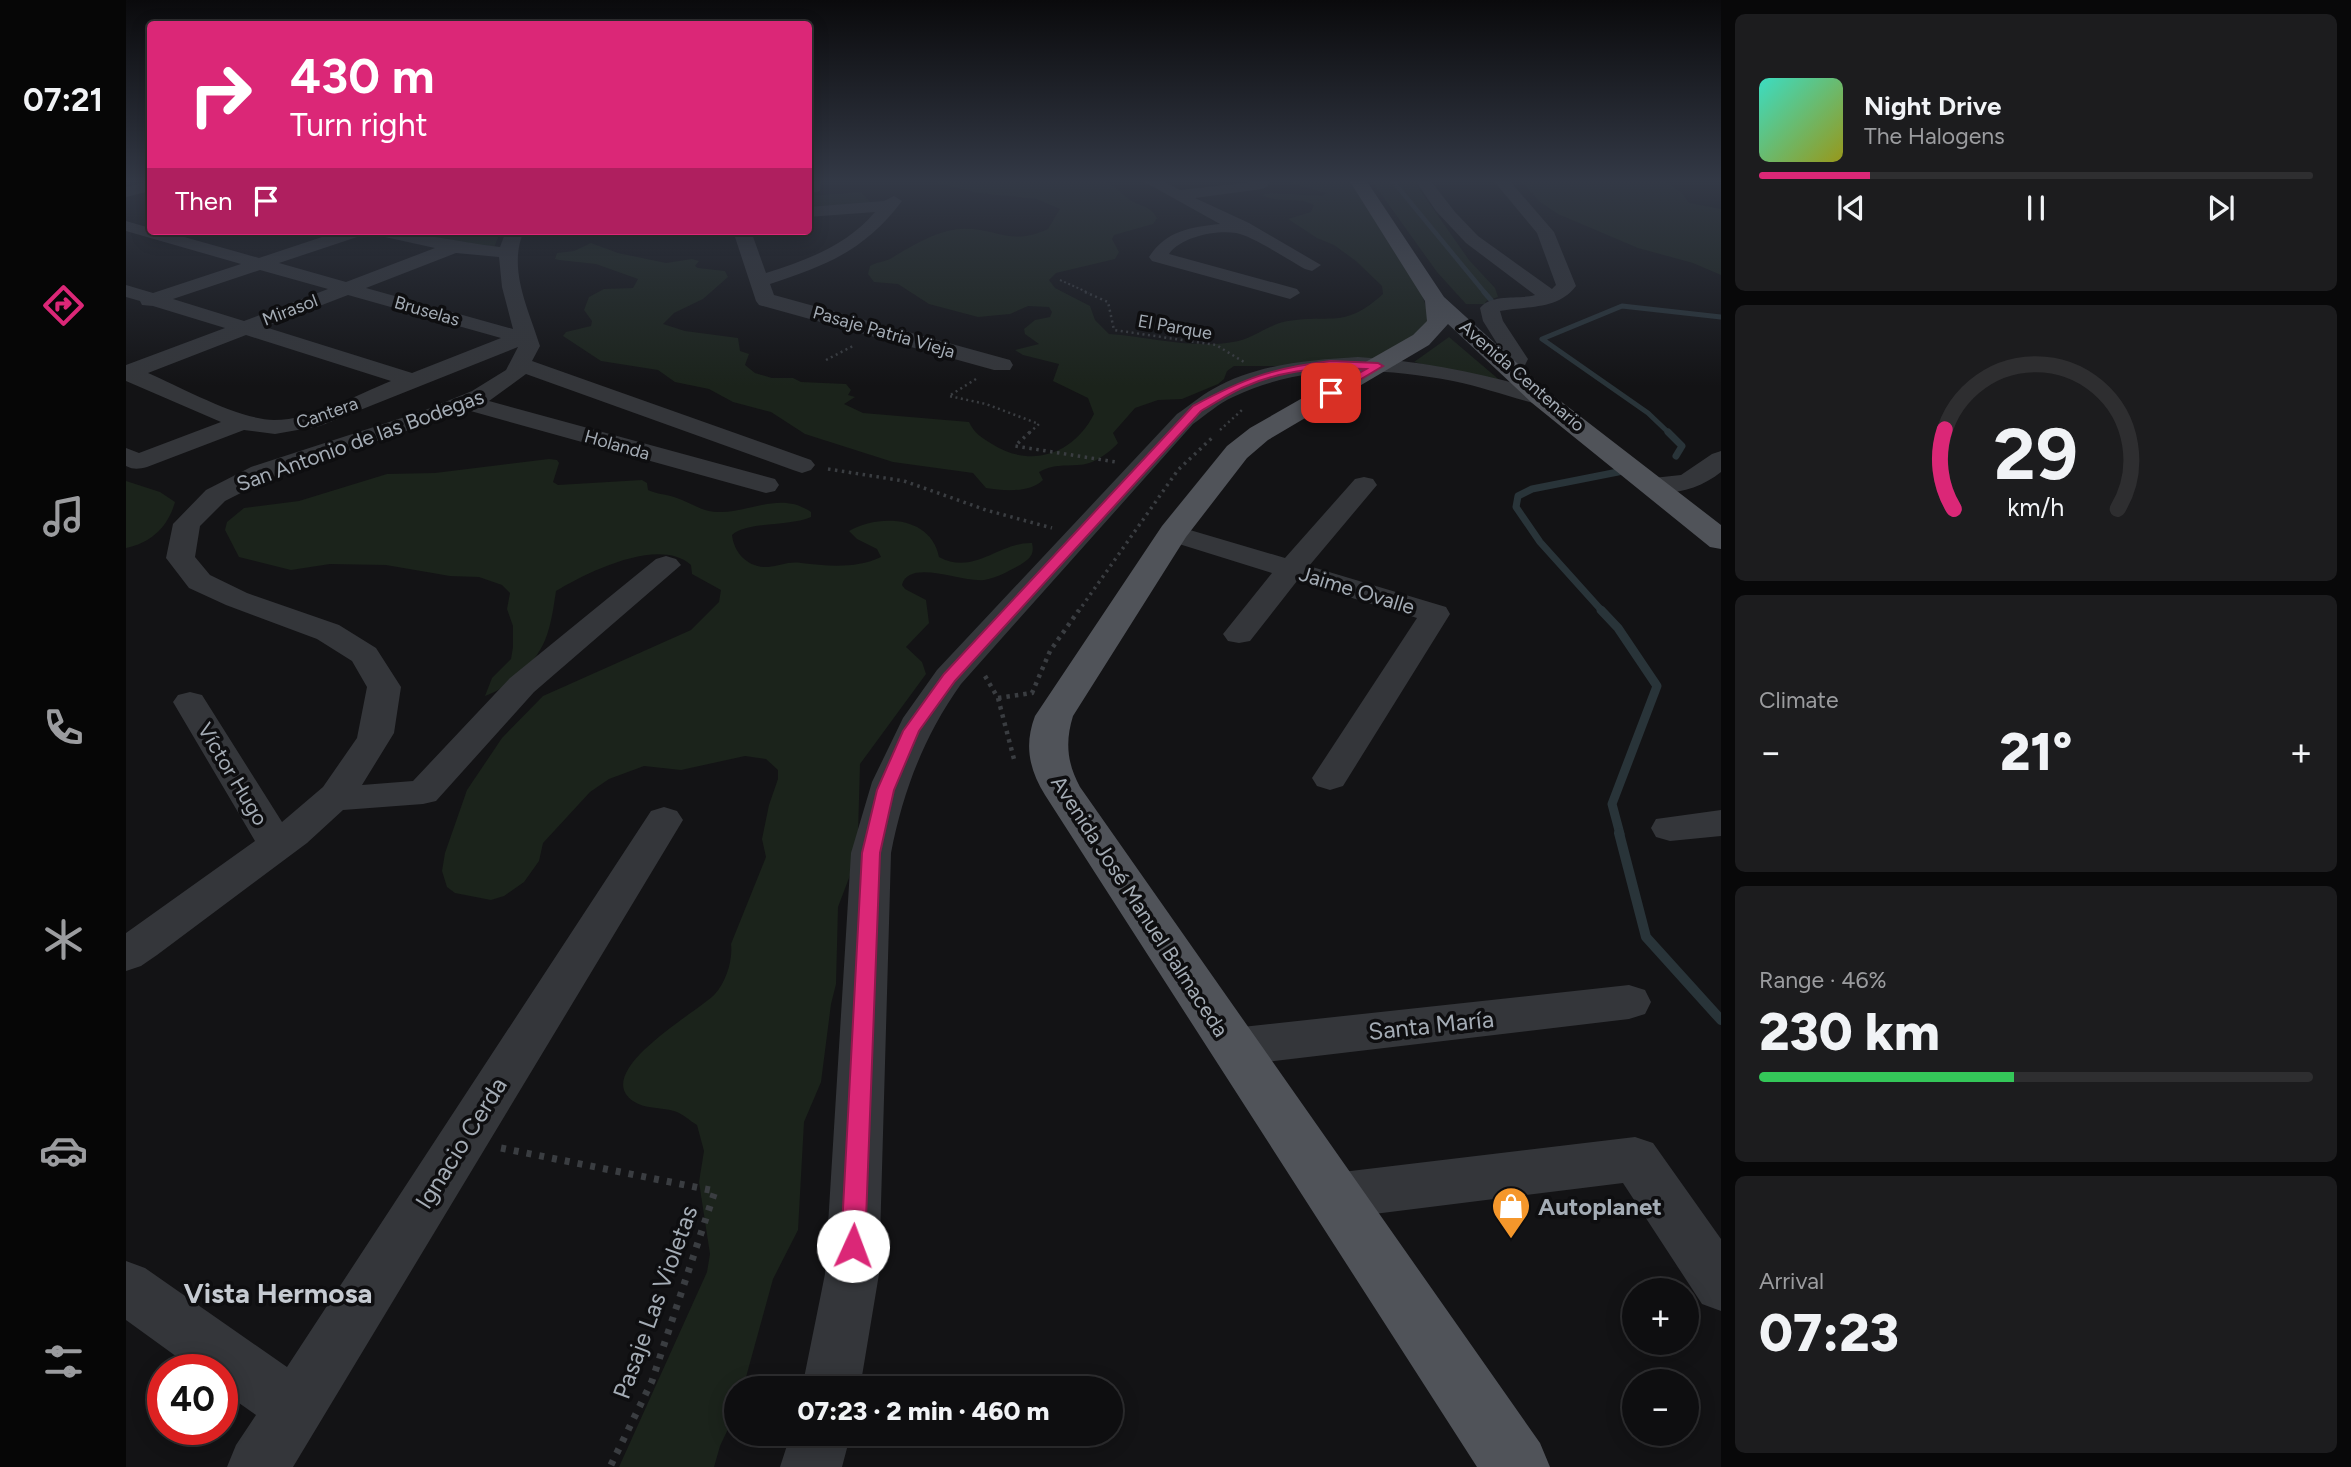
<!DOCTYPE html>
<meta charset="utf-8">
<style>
:root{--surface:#0e0e10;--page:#1c1c1e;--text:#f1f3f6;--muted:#9b9c9f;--line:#2e2e30;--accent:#db2777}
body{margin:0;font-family:Figtree,sans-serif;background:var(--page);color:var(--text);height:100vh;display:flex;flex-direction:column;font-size:26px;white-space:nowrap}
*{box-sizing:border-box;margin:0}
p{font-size:23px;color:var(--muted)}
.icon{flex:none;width:38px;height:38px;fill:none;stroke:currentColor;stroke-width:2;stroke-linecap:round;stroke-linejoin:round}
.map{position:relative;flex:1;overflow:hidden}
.panel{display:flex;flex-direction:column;gap:14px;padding:14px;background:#080809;width:630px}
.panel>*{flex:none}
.top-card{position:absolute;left:21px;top:21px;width:665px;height:214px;border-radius:7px;box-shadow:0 4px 18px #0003,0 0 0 2px var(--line);background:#db2777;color:#fff;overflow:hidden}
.tools{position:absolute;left:1496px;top:1278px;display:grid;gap:14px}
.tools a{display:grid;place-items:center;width:77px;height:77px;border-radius:50%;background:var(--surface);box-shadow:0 4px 18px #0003,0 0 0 2px var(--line);font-size:35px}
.speed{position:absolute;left:21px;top:1354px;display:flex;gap:14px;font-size:35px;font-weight:700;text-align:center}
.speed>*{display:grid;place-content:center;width:91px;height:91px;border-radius:50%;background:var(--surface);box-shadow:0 4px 18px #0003,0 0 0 2px var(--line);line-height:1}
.speed .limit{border:10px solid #d22;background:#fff;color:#111}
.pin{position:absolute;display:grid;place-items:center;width:60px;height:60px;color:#fff;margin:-30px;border-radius:14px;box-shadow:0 4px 10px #0006}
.me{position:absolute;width:77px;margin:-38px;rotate:2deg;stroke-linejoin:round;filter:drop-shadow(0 0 5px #0008)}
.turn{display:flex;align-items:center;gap:24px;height:147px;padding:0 28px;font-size:32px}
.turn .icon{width:91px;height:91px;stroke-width:2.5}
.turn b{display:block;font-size:49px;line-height:60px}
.then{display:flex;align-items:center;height:66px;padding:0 28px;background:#0003;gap:14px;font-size:26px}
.big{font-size:52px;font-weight:800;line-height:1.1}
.panel .widget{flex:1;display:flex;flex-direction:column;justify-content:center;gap:10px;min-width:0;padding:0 24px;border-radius:10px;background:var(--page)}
.panel .dial{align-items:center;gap:0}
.dial svg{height:182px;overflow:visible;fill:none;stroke:var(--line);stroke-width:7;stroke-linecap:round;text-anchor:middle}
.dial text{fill:var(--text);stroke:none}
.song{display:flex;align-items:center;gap:21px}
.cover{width:84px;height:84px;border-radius:10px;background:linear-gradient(135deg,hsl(170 70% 55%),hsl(60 70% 35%))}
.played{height:7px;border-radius:4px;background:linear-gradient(90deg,var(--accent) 20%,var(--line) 20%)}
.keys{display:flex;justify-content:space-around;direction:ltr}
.heat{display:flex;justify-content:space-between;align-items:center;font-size:38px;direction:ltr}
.charge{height:10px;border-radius:5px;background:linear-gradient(90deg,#34c759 46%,var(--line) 0)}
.trip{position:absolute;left:598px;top:1376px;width:399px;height:70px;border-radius:35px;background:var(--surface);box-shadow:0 4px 18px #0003,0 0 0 2px var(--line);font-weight:800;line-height:70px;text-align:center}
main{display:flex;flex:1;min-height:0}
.menu{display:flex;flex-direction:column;width:126px;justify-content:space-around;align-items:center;background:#060606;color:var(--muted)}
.menu .icon{width:49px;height:49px}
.menu .current{color:var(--accent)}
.menu b{font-size:32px;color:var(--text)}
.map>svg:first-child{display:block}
.green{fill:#1b231b}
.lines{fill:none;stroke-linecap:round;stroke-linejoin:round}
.stream-far4{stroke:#293439;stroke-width:4.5}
.stream-far3{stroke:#293439;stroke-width:5}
.stream-far2{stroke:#293439;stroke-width:7}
.stream-far1{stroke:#293439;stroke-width:9}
.stream{stroke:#293439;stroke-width:10}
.path-far4{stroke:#3a3d41;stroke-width:2;stroke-dasharray:2 2.5;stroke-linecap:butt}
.path-far3{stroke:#3a3d41;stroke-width:2.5;stroke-dasharray:2 3.5;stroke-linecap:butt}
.path-far2{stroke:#3a3d41;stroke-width:3.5;stroke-dasharray:2.5 4.5;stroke-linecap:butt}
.path-far1{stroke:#3a3d41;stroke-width:4.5;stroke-dasharray:3.5 5;stroke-linecap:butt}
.path{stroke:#3a3d41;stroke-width:7;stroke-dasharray:5 8;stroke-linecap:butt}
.minor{fill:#34363a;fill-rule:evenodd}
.major{fill:#505359;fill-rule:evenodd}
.route{fill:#db2777;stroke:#8e194d;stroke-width:2}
.labels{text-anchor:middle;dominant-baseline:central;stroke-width:7;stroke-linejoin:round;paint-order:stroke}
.far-street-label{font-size:18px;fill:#a4acb5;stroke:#0e0e10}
.street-label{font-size:21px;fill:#a4acb5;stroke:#0e0e10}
.near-street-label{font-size:24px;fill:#a4acb5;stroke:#0e0e10}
.near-poi-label{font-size:24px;font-weight:bold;fill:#a4acb5;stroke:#0e0e10;text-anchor:start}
.near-neighbourhood-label{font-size:28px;font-weight:bold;fill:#c5cad1;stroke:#0e0e10}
</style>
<main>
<nav class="menu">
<b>07:21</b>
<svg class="icon current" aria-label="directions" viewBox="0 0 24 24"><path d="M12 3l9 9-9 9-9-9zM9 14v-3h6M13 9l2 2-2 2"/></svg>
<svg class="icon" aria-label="music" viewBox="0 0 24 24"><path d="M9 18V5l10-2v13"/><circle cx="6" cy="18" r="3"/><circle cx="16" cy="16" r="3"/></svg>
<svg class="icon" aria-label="phone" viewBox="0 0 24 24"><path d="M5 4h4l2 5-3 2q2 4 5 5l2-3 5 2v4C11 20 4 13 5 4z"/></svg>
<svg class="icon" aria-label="climate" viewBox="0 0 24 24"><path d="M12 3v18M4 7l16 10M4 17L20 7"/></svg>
<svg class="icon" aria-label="car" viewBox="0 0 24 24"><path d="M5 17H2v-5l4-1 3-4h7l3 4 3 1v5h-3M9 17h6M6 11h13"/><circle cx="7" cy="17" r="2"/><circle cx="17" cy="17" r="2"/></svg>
<svg class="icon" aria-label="filters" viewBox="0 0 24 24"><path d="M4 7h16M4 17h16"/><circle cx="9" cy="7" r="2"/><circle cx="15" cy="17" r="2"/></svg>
</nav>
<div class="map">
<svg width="1595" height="1467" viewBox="0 0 1595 1467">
<rect width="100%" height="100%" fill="#131315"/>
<path class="green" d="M800,180H973C988,185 992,190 1003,199C1013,207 1023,204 1031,218L1027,224L988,235L986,239L993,252L989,259L930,273L923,280L929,288L964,306L969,320L983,334C1024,337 1066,349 1107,342C1128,339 1142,324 1162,321C1208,314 1218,329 1257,294L1256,286L1230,261L1208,245L1191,238L1162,219L1185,212L1188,205C1172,196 1152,204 1136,195L1145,193L1196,196L1200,193L1165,183V180H1223C1249,219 1298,275 1303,322L1278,343L1252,358L1167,366H1108L1101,371L1098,379L1092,384L1056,399L1032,400L1009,408L987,433L992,443C983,453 967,465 952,465C938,466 927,464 913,472L917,480C904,493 878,491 860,488L847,473L767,462L679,434L645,412L607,402L583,389L549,382L532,370L475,361L437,336L440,332L465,326L466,321L458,310L463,297L478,289L507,288L512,279L470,264L433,260L429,259L431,253L448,251L465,243L492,253L540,263L566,259L573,261L569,266L572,268L599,271L602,277L577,299L548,313L537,324L559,331L612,338L614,351L623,354L619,365L629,373L646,378H667L675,382L720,384L725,390L722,395L729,397L718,404L737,413L843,422C848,433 856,438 866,444C905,469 948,454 968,414L962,398L927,381L933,364L897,355L889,350L913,344L899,334L898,329L909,320L924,317L926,312L923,307L902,306L884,314L852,317L803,304L772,284L748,282L742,274L744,266C750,262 758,262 764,259C784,247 811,230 835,229C869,227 883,247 922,229L934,209L911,199L852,193Z
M1245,180H1287L1343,260L1369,288L1372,297L1360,301L1359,304H1340L1311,272Z
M1394,180L1538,181L1555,192L1563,203L1595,209V275L1567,263L1512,248L1432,214L1414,202Z
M735,192L745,203L683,208V196Z
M280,231H372L374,232L368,248Z
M1323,337L1377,383L1288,362Z
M423,459L431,460L433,463L427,482L432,485L516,480L521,483L522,490C530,494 539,494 548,497C564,502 577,513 595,512C625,512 655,491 685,512V517C662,527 621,521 606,535C608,553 622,568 642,567C653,566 663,561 675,563C701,566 730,569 755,557L751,549L731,539L723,531C752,514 805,515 813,557C848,576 873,542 906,543C909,555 903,559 894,565C883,571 871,578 858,580C837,583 783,558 776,585L779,589L800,600L803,623L780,647L796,662L800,674L734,764L732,834L726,870L712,907L710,984L705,1004L695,1082L678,1122L672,1230L647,1279L617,1388H611V1410L594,1446L588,1467H493L581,1272L584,1254L573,1182L578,1151L571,1125C564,1121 556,1113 548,1111C535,1107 518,1109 507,1101C464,1071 575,1010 589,994C600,982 607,960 605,944L640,857L636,839L643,805L652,779V770L640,759L619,756L555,770L518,766L483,779L464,792L417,843L413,861L398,882L378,896L365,900L329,893L321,887L316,871L319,853L341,790L376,738L417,696L565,630L593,602L595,590L566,574L565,565C533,536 460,573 430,591C424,631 421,652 388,679C378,686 371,692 359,696L366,678L385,659L387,647V626L381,609L384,593L376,585L353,577L324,576L260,565L204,564L165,570L113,557L99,530L101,522L118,508L173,501L261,474L309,473Z
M0,481L34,492L49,502C42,527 25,543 0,548Z"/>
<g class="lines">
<path class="stream-far4" d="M1266,180L1359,293"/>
<path class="stream-far3" d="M1358,292L1365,300
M1544,434L1522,413L1416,339L1496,306L1595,317"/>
<path class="stream-far2" d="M1542,432L1556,446L1550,456
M1477,612L1414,542L1390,507L1392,496L1406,489L1492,472"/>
<path class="stream-far1" d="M1475,610L1492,628L1531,686L1486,804L1494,834"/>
<path class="stream" d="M1493,833L1520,937L1595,1020"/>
<path class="path-far4" d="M934,280L963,293"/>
<path class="path-far3" d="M959,292L982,302L988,330L1090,345L1118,362
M700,360L727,346
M850,379L823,396L860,404L913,424L902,434
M1094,430L1116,410"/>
<path class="path-far2" d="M904,432L889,446L990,462
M702,469L778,481L860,510L926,528
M952,612L1052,470L1088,436"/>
<path class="path-far1" d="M859,676L872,698L889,763
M872,698L906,693L924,651L953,610"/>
<path class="path" d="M375,1148L589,1191L526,1381L484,1467"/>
<path class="minor" d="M682,180H695L694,191L682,194Z
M1015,180H1035L1054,190L1145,180L1141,187L1136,189L1069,198L1123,223L1195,265L1186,271L1179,269C1164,261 1125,235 1110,233C1089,230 1055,237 1043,254L1171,289L1174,293L1164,299L1026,261L1023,257C1040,231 1064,227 1094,224Z
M1289,180H1304L1329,212L1352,236L1426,289L1430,285L1411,233L1367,180H1383L1428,232L1450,286C1432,310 1401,306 1374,311L1377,321L1402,359L1398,367L1380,371L1372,369L1369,364L1372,359L1380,358L1357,321L1354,308C1366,293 1393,300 1409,295L1340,243L1310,211Z
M24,181V191L0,197V187Z
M768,196L776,201C738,251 701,265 644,284L648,295L884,360L887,365L884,370H868L633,305L630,301L607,231H625L640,273C681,260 720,246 749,212L682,217V207L758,201Z
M0,221L24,228V231H37L133,258L214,231H240L237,235L153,263L220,282L309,248L250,235L247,231C290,231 332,242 374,247L380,231H398C381,268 403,310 414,346L406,361L685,460L689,465L685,470L676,473L667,470L400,374L363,401L649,479L653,485L649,491L640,493L341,410L144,478L99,501L74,526L69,557L84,575L121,593L213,625L250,648L275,687L268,733L236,785L287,781L384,678L530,559L540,556L550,559L555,565L408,692L310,801L297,804L217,810L181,843L31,955L15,966L0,971V933L129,841L47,702L52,695L64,692L76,695L156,822L197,787L231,738L241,687L226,661L191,639L100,605L63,588L40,558L47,524L80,490L125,467L297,411L346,391L380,370L392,347L194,426L149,434L118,430L21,467C13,469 8,470 0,466V448L13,453L95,422L0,381V365L99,328L27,306L16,305L14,301L0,297V285L27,293L115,264L0,231ZM330,253L373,257L376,287L387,329L240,288ZM134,270L202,289L118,321L47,299ZM222,295L375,338L286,373L139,327ZM120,335L265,381C230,395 187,420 148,420C111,419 57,388 22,373Z
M1232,357C1298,361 1360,374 1423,393L1427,398L1423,403L1415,405C1386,398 1357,387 1327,381C1254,367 1175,364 1107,397C1093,403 1080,415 1067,424L835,684C798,736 777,791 765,853L753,1274L734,1388H676L699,1274L725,853L746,782L777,718L811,670L1051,414C1063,406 1074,396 1087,389C1130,364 1183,360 1232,357Z
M1595,451V472C1574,489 1545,497 1518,491L1514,485L1518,479L1555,475L1586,454Z
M1238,477L1247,479L1251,485L1183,566L1320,607L1324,614L1217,786L1204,790L1191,786L1186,778L1291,618L1171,581L1124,641L1113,643L1102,641L1097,634L1146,573L1037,539L1033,533L1037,527L1047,525L1159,558L1229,479Z
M538,807L551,811L557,820L167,1467H101L110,1445L130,1415L96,1391V1370H69L0,1320V1261L19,1268L161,1367L525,811Z
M1595,810V836L1544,841L1530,837L1525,828L1530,819Z
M1503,985L1519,990L1525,1002L1519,1014L1503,1019L1107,1066L1091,1060L1084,1047L1091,1034L1107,1028Z
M1509,1137L1527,1143L1595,1239V1311L1576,1304L1497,1183L1208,1219L1190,1212L1182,1196L1190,1180L1208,1173Z
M665,1433H725L716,1467H654Z"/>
<path class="major" d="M1223,180H1240L1318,297L1424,393L1595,525V549L1584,547L1406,403L1322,324L1303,345L1142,440L1121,458L1060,537L947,716C939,742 941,763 954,787L1414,1443L1424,1467H1351L919,795C903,769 898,745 909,716L1036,526L1101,446L1124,428L1287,335L1301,321L1299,301Z"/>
</g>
<linearGradient id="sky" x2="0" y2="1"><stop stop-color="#0a0a0c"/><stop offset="0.47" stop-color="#333946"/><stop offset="1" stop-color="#333946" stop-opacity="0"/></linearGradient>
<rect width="1595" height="386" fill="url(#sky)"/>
<path class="route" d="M1205,361L1252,363L1257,366L1205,397L1201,396V391L1240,369C1200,367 1160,369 1123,385C1106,391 1091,402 1075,411L829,681L793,731L768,790L754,853L739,1246L736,1254L727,1257L719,1254L715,1246L736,853L751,790L777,731L818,674L1067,406C1119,378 1147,368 1205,361Z"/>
<defs>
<symbol id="shop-pin" viewBox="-11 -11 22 30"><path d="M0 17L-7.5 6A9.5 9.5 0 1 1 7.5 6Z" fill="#f5972b" stroke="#0e0e10"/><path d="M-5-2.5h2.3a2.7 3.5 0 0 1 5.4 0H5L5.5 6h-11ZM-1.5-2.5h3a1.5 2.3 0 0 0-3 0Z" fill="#fff"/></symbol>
</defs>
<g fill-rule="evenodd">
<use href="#shop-pin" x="1363" y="1184" width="44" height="60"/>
</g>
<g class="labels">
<g class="far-street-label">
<text transform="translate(164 310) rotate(-21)">Mirasol</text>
<text transform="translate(301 311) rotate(16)">Bruselas</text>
<text transform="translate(1049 327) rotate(10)">El Parque</text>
<text transform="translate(758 332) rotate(16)">Pasaje Patria Vieja</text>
<text transform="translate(1396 376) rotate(41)">Avenida Centenario</text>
<text transform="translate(201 413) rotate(-19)">Cantera</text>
<text transform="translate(491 445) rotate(16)">Holanda</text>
</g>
<g class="street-label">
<text transform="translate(234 440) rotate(-20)">San Antonio de las Bodegas</text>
<text transform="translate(1231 590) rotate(17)">Jaime Ovalle</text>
<text transform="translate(107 774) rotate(59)">Víctor Hugo</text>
<text transform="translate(1014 906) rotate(57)">Avenida José Manuel Balmaceda</text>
</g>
<g class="near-street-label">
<text transform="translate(1305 1025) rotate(-6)">Santa María</text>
<text transform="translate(335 1143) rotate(-58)">Ignacio Cerda</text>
<text transform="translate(529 1302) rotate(-70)">Pasaje Las Violetas</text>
</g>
<g class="near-poi-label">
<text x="1412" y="1206">Autoplanet</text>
</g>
<g class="near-neighbourhood-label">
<text x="152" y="1293">Vista Hermosa</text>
</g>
</g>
</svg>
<div class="tools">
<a>+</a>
<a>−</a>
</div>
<div class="speed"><div class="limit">40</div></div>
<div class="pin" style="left:1205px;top:393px;background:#d93025"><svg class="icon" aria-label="arrive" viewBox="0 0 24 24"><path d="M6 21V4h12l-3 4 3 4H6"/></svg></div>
<svg class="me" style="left:727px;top:1246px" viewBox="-20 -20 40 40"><circle r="19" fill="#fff"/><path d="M0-13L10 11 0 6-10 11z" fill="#db2777"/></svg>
<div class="trip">07:23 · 2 min · 460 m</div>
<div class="top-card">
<div class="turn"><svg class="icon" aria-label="right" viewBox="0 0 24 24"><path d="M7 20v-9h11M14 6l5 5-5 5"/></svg><div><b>430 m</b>Turn right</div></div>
<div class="then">Then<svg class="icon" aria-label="arrive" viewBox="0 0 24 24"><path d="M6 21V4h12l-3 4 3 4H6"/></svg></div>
</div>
</div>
<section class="panel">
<div class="widget">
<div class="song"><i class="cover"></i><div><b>Night Drive</b><p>The Halogens</p></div></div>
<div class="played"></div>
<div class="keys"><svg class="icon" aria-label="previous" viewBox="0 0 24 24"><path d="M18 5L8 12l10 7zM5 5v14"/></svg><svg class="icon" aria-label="pause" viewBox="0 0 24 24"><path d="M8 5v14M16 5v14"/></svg><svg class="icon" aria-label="next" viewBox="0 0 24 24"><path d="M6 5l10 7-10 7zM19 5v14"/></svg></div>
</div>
<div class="widget dial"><svg viewBox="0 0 100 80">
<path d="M14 69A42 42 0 1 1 86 69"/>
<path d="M14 69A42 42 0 0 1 10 34" stroke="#db2777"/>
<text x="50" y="56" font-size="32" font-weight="700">29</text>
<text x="50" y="72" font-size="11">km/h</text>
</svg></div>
<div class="widget"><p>Climate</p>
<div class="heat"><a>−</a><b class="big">21°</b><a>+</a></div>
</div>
<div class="widget"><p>Range · 46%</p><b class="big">230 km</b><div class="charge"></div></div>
<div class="widget"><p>Arrival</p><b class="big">07:23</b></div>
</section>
</main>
